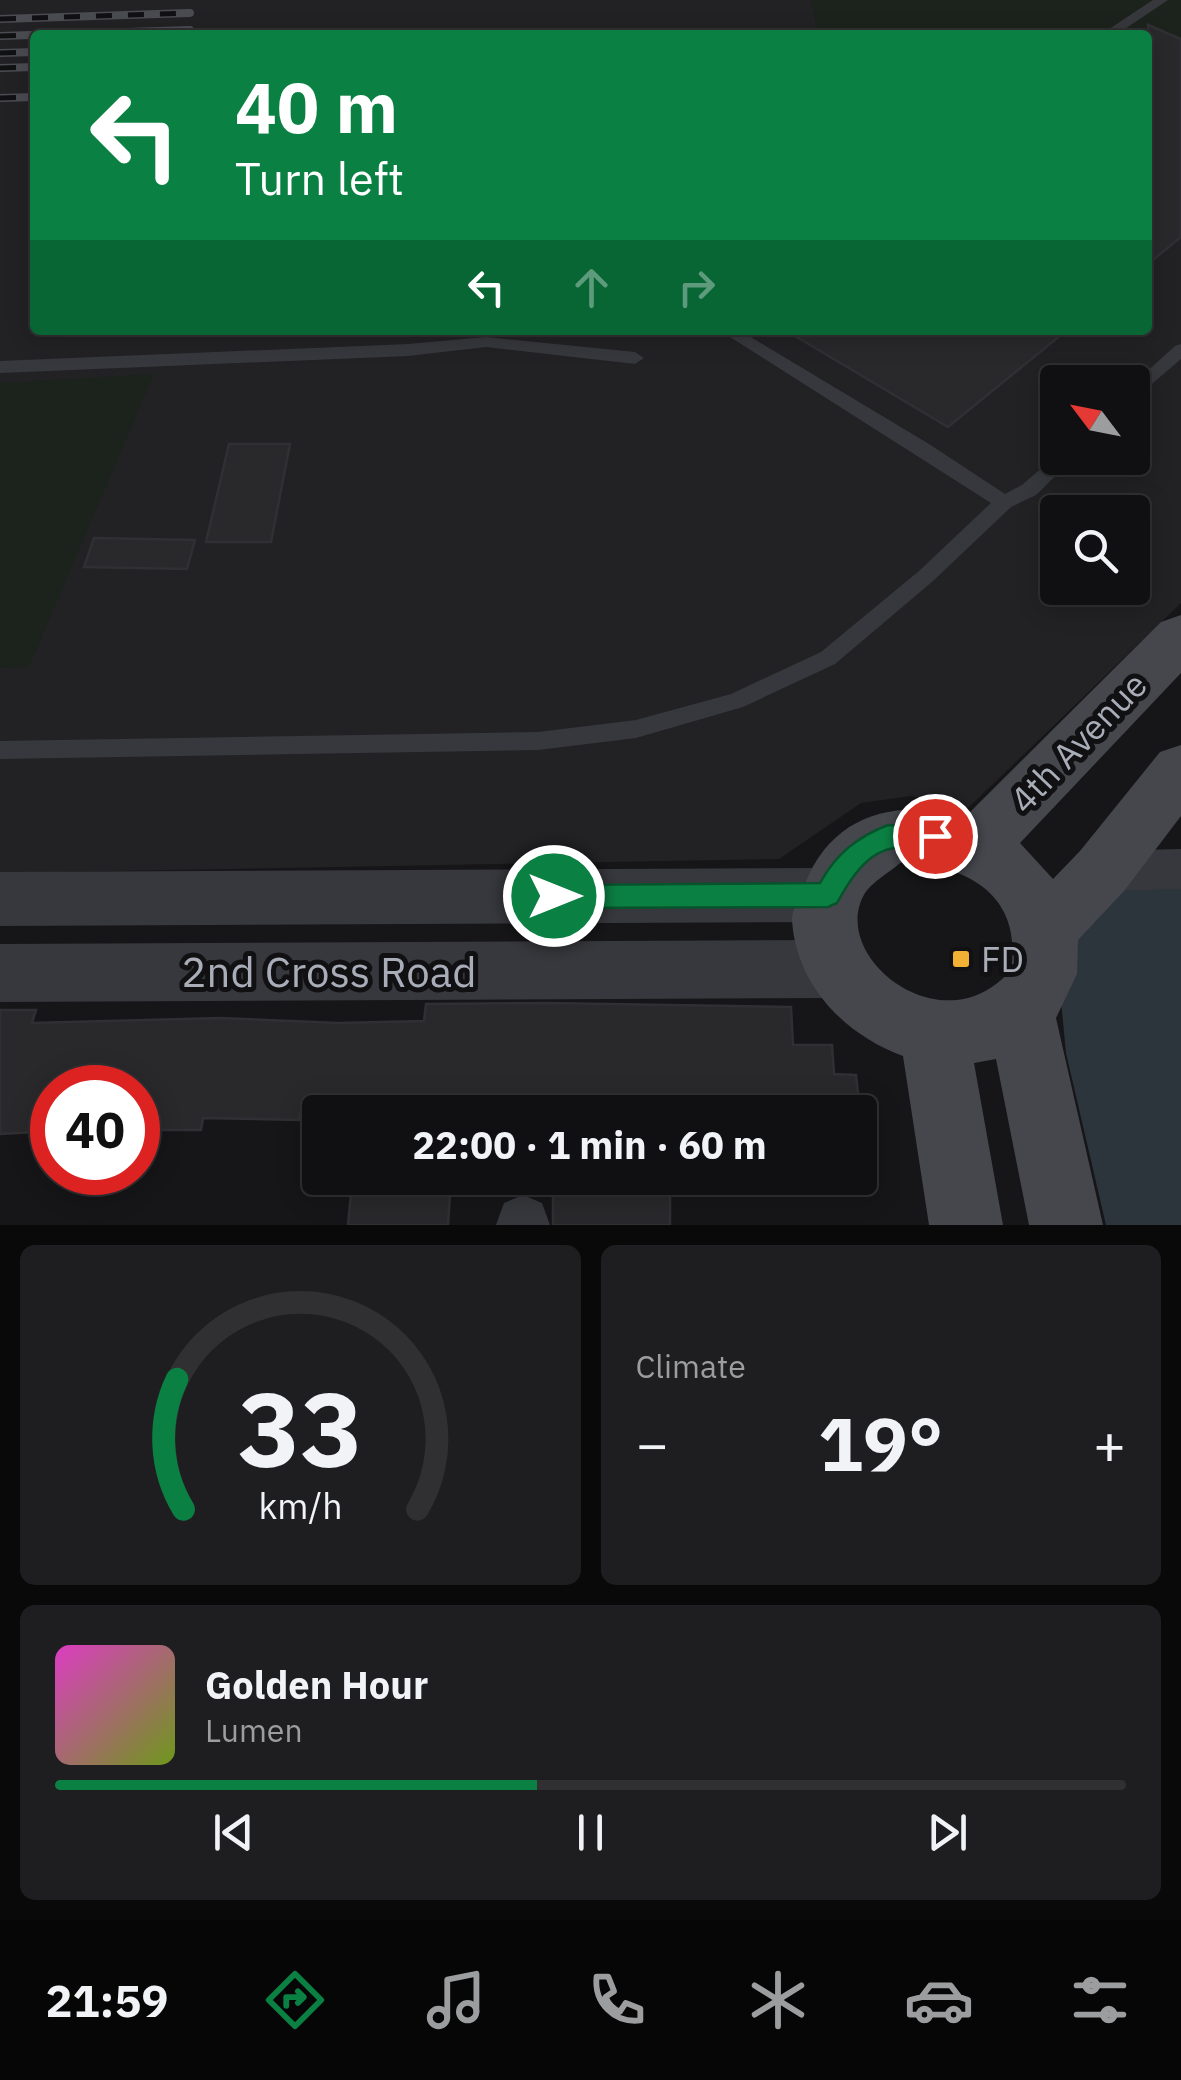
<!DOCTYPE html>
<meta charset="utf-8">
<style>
:root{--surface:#101012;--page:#1e1e20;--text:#f1f3f6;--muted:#9c9d9f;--line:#303032;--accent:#0b8043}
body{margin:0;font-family:"IBM Plex Sans",sans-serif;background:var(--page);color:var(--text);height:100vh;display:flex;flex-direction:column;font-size:38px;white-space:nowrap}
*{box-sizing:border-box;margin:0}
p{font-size:32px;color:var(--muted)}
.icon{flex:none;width:55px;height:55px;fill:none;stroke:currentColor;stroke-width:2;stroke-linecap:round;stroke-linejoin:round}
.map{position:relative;height:1225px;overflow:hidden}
.side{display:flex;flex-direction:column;gap:20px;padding:20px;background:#09090a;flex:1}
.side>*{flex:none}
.top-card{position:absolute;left:30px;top:30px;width:1122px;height:305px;border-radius:10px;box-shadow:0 5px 25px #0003,0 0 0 2px var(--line);background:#0b8043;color:#fff;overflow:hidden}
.needle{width:65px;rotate:302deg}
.controls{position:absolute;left:1040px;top:365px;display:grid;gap:20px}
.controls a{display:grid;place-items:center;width:110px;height:110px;border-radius:10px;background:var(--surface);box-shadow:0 5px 25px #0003,0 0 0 2px var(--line);font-size:50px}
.speed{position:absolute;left:30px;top:1065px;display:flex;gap:20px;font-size:50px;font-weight:700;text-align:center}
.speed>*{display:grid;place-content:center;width:130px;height:130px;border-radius:50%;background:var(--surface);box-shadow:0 5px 25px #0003,0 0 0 2px var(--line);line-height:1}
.speed .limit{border:15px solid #d22;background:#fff;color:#111}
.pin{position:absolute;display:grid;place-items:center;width:85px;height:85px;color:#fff;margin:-42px;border:5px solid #fff;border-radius:50%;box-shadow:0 2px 10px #0007}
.me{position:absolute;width:110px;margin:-55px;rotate:90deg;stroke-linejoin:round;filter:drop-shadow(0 0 8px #0008)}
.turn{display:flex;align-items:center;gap:35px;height:210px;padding:0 40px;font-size:45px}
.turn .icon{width:130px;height:130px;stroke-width:2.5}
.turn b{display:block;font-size:70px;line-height:85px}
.lanes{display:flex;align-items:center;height:95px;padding:0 40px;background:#0003;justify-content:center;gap:50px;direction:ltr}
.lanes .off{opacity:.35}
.big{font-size:75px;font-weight:700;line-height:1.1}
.side .widget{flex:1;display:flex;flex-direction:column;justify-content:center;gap:15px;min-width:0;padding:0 35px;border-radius:15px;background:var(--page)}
.side .dial{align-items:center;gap:0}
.dial svg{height:260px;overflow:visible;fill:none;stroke:var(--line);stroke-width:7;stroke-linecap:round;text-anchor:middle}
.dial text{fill:var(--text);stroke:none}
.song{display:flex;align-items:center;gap:30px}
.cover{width:120px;height:120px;border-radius:15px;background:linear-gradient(135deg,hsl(310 70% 55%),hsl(80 70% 35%))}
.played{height:10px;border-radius:5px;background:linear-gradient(90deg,var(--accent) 45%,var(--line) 45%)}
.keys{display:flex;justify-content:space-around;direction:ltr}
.heat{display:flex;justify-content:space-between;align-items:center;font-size:55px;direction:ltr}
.side .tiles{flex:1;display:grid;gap:20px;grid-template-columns:1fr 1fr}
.widget:last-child{grid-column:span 2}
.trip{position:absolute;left:302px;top:1095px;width:575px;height:100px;border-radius:10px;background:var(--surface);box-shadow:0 5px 25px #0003,0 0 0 2px var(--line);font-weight:700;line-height:100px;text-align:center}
.tabs{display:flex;height:160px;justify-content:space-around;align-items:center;background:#060607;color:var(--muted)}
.tabs .icon{width:70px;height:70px}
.tabs .active{color:var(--accent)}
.tabs b{font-size:45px;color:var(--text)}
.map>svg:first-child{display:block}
.built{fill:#222225;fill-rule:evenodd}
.green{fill:#1c231d}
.water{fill:#2c353c}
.building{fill:#29292c;stroke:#303034;stroke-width:2.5}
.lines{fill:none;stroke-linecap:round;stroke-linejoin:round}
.service{fill:#37383d;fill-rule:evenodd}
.minor{fill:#37383d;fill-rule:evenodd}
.tertiary{fill:#37383d;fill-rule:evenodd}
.secondary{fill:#45474d;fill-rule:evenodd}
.rail-casing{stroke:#4a4c52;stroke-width:8}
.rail{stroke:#111113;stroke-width:5;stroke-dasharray:16;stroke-linecap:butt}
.route{fill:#0b8043;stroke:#07532c;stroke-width:2.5}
.poi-dot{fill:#f2b134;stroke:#111113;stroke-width:4}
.labels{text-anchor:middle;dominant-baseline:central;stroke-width:10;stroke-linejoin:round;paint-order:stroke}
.street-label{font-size:35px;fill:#a8adb8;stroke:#111113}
.poi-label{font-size:35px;fill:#a8adb8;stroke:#111113;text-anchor:start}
.near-street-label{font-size:42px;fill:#a8adb8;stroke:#111113}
</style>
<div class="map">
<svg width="1181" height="1225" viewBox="0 0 1181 1225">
<rect width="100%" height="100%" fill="#161618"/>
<path class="built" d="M0,0H811L819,35H35V330H1148V228L1160,233L1181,223V603L968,808L911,796L861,803L779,859L0,873ZM1058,382H1132V458H1058ZM1058,512H1132V588H1058Z"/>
<path class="green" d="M811,0H1181V223L1160,233L1148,228V35H819Z
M154,374L29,667L0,668V383Z"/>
<path class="water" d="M1181,867V1225H1106L1066,1053L1060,990L1071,948L1124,882Z"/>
<path class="building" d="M1148,25L1181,39V237L1148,264Z
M785,330H1067L948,427Z
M229,444H290L271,542H206Z
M94,538L195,540L187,569L84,567Z
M547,1003L791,1007L793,1045H832L834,1074L856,1075L860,1112H514V1104L398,1101V1112H300L299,1120L203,1118L201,1130H138V1088H52V1131L0,1134V1010H36L32,1023L220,1018L339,1023L424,1021L426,1004Z
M553,1186L670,1189V1225H553Z
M351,1194H450L448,1225H348Z"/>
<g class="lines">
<path class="service" d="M1153,0H1168L1116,35H1100Z
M719,330H739L929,444L1005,494L1022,485L1058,454V458H1074L1036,495L1011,507L933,581L835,664L743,707L636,738L538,750L0,759V741L538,732L636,720L731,694L821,652L919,571L991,503Z
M486,337L635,352L644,358L635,364L486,347L408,356L0,373V361L408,344Z
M1181,344V359L1132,401V385L1175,346Z"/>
<path class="minor" d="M1181,849V889L1102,891L1086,885L1079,871L1086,857L1102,851Z
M523,1195L542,1203L550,1225H496L504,1203Z"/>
<path class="tertiary" d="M828,868L850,876L859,895L850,914L828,922L0,926V872Z
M838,940L860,948L870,969L860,990L838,998L0,1002V944Z"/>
<path class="secondary" d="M1181,615V673L1020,843L1053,879L1080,851L1160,752L1181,745V816L1124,891L1078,940L1077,974L1056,1018L1103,1225H1029L996,1059L974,1063L1003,1225H929L903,1056C845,1035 796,985 792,920C792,909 800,895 805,884C832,814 897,798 965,817L1161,622ZM900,863C966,864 1023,894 1011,970C943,1049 827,956 865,893C872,882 890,872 900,863Z"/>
<defs>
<path id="rail" d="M0,19L190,13
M0,36L190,30
M0,53L35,52
M0,68L35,67
M0,98L35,97"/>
</defs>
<use href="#rail" class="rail-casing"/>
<use href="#rail" class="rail"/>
</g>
<path class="route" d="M888,825L944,828L948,836L944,844C928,850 912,845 895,848C867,851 849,881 837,903L828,907L554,908L545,905L541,896L545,888L554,885L820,883C836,854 857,837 888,825Z"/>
<rect class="poi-dot" x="951" y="949" width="20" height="20" rx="5"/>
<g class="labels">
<g class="street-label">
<text transform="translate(1078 742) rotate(-46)">4th Avenue</text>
</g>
<g class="poi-label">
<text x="981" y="959">FD</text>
</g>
<g class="near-street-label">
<text x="329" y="971">2nd Cross Road</text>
</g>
</g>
</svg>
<div class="controls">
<a><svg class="needle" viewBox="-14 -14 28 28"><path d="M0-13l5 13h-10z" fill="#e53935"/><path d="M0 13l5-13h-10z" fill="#9c9d9f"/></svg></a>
<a><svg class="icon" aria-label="search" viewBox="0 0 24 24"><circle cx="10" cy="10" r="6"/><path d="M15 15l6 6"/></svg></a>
</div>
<div class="speed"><div class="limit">40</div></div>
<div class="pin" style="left:935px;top:836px;background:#d93025"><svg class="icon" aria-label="arrive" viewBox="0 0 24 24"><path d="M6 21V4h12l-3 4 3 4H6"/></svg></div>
<svg class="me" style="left:554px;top:896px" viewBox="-20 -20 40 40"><circle r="17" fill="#0b8043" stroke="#fff" stroke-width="3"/><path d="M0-11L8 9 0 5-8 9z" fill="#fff"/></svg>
<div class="trip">22:00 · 1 min · 60 m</div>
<div class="top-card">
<div class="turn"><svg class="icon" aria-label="left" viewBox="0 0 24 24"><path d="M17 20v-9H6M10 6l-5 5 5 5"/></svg><div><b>40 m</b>Turn left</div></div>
<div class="lanes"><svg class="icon" aria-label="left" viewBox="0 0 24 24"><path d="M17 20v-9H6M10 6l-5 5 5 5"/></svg><svg class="icon off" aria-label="ahead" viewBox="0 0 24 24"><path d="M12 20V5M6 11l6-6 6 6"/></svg><svg class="icon off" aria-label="right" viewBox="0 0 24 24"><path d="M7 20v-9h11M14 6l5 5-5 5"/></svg></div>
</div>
</div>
<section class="side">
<div class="tiles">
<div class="widget dial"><svg viewBox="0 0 100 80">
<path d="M14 69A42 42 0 1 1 86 69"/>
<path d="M14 69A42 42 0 0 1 12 29" stroke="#0b8043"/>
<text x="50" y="56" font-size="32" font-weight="700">33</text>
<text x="50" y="72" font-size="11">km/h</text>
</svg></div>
<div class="widget"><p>Climate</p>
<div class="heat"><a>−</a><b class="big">19°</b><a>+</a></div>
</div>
<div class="widget">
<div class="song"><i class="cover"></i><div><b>Golden Hour</b><p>Lumen</p></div></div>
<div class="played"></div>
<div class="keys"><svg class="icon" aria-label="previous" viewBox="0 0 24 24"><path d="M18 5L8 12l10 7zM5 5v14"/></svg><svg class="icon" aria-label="pause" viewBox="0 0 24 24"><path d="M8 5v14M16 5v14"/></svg><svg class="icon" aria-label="next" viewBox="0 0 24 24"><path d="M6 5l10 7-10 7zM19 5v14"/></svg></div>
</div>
</div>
</section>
<nav class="tabs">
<b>21:59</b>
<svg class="icon active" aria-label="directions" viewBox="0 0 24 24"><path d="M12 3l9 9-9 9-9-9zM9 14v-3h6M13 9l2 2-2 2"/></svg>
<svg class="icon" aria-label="music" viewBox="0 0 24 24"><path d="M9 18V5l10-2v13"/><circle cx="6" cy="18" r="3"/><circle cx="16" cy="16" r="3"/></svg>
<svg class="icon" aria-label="phone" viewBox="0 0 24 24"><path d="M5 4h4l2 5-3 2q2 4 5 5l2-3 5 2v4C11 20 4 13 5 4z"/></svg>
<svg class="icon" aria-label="climate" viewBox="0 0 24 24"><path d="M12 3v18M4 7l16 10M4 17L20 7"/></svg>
<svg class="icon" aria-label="car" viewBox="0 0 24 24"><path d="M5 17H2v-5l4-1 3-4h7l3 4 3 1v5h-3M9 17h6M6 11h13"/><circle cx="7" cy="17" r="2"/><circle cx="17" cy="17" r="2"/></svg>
<svg class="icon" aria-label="filters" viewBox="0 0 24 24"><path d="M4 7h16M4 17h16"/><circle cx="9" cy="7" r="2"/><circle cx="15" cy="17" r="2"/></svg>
</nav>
